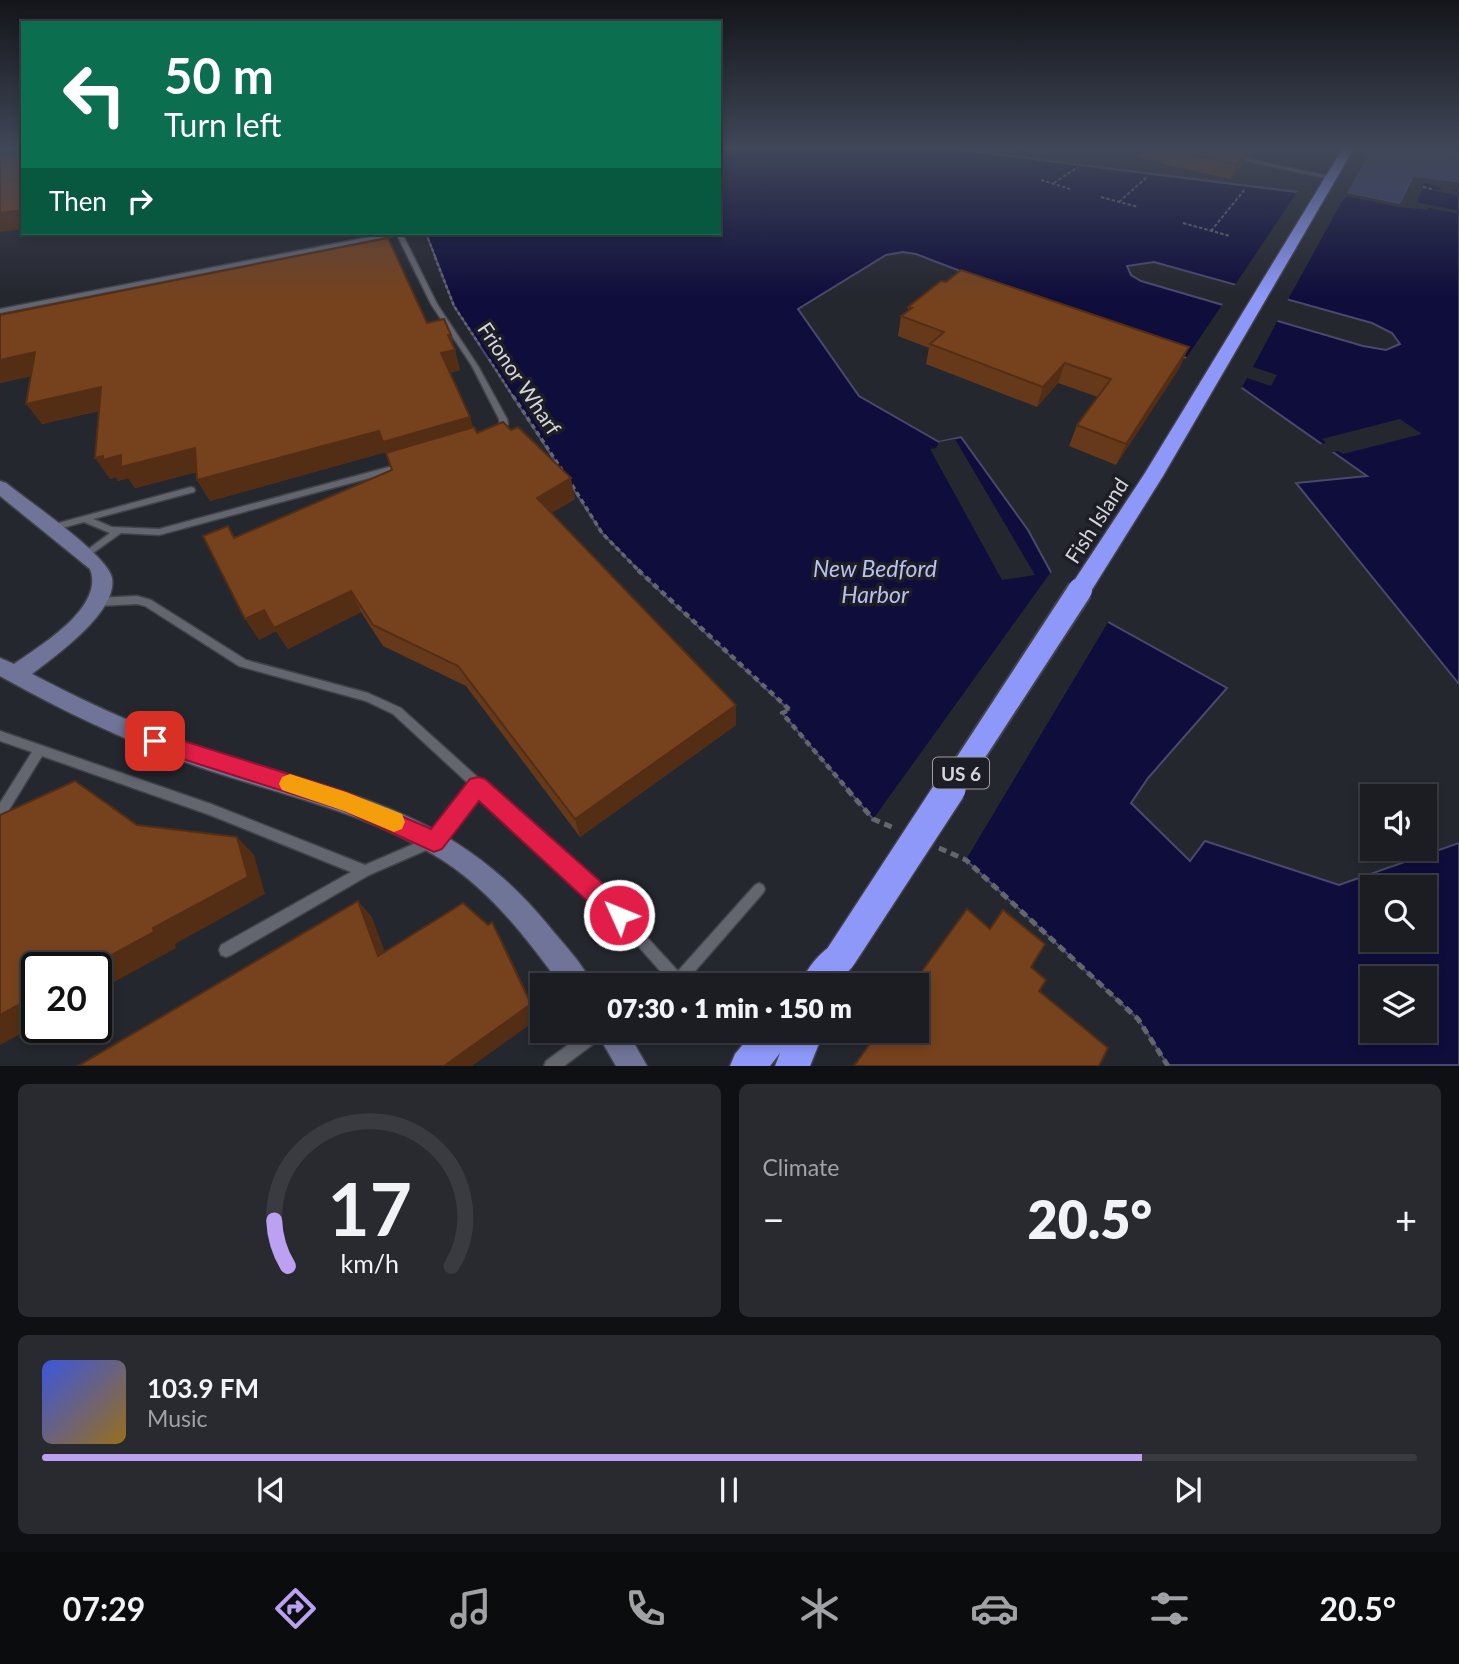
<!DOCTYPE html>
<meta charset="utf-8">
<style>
:root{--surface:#1c1d23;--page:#292a30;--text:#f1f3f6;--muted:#a0a2a6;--line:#3a3b41;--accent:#bca0f2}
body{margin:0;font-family:Lato,sans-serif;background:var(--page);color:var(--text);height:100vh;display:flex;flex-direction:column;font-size:26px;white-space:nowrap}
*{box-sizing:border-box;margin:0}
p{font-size:23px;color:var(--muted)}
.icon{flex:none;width:38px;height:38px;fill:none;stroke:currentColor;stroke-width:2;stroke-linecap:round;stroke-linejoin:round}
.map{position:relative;height:1066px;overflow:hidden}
.sheet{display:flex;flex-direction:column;gap:18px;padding:18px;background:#0f1013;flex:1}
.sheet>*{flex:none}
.banner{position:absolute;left:21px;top:21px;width:700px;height:214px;border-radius:0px;box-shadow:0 4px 10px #0003,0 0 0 2px var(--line);background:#0b6e4f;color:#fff;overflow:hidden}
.tools{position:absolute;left:1360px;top:784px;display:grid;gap:14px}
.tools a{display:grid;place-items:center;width:77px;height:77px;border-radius:0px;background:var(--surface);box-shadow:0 4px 10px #0003,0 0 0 2px var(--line);font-size:35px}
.speed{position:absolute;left:21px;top:952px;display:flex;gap:14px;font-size:35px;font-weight:700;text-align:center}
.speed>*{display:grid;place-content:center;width:91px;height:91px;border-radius:50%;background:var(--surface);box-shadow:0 4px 10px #0003,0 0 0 2px var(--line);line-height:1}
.speed .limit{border:4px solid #111;border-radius:10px;background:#fff;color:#111}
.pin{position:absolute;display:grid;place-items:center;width:60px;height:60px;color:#fff;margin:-30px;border-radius:14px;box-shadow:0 4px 10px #0006}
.me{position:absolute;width:77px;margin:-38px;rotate:314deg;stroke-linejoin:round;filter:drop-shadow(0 0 5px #0008)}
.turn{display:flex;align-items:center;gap:24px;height:147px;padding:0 28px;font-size:32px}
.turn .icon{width:91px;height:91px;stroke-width:2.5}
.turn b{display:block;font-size:49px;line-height:60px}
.then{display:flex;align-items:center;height:66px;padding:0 28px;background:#0003;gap:14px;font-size:26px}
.big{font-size:52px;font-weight:800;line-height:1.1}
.sheet .tile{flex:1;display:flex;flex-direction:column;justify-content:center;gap:10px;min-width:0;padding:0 24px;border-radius:10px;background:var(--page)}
.sheet .dial{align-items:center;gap:0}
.dial svg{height:182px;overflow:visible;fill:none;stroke:var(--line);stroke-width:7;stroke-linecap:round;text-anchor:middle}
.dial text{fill:var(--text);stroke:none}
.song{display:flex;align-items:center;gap:21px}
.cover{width:84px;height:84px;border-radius:10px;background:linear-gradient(135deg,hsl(230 70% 55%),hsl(40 70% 35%))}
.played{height:7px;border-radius:4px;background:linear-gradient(90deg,var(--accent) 80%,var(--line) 80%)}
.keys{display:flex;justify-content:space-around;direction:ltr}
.heat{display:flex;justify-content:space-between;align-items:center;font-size:38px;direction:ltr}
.sheet .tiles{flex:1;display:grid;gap:18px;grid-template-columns:1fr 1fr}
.tile:last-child{grid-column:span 2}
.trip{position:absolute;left:530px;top:973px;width:399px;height:70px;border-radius:0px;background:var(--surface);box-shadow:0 4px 10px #0003,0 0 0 2px var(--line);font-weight:800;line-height:70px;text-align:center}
.menu{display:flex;height:112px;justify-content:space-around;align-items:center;background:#0b0c0e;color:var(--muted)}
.menu .icon{width:49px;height:49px}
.menu .current{color:var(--accent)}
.menu b{font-size:32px;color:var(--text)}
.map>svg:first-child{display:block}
.green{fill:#393e6b}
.water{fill:#0f0d3c;stroke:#4a496c;stroke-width:2;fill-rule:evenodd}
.pier{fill:#25272f}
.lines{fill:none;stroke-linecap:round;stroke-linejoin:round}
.lane-casing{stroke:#42434a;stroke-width:3}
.secondary-casing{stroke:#42434a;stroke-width:3}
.highway-casing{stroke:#42434a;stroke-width:3}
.path-far4{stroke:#64666d;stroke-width:2;stroke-dasharray:3.5 2;stroke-linecap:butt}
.path-far3{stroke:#64666d;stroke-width:2.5;stroke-dasharray:3.5 2.5;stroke-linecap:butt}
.path-far2{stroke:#64666d;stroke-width:3.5;stroke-dasharray:5 3.5;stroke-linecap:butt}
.path-far1{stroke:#64666d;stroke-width:4.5;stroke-dasharray:6 4.5;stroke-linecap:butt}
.path{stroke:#64666d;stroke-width:5;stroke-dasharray:8 5;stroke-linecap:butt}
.lane{fill:#63656f;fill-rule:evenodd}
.secondary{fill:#707498;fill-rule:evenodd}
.highway{fill:#8d98f9;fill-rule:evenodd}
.highway-bridge-far1-casing{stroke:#42434a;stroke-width:28;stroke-linecap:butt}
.highway-bridge-casing{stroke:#42434a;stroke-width:34;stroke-linecap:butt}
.highway-bridge-far1{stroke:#8d98f9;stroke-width:24}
.highway-bridge{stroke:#8d98f9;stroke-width:31}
.wall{fill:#65391a}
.shaded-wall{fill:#532e15}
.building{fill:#76421e;stroke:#532e15;stroke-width:2}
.route{fill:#e11d48;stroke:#92132f;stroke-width:2}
.slow{fill:#f59e0b}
.labels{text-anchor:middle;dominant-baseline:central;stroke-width:7;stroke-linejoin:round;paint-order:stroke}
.shield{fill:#1c1d25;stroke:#9e9ea5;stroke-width:2}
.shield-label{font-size:19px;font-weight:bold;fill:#d5d6dc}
.street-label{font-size:21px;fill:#d5d6dc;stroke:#1c1d25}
.water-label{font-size:23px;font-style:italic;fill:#b9c1f3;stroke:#1c1d25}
</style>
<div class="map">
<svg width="1459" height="1066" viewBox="0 0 1459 1066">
<rect width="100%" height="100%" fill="#25272f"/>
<path class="green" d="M1372,148H1459V183L1424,178L1410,180L1400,204L1347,193Z"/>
<path class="water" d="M719,148H945L1297,192L1340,202L1347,193L1400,204L1411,180L1459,186V684L1296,483L1367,476L1215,369L916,254L903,252L886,255L798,309L859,396L939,442L961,437L1028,530L1065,598L1227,688L1148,778L1131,803L1190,861L1205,841L1339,885L1459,843V1065H1168L1138,1019L966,860L873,819L782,713L789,710L648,580L602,533L454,306L426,233H719ZM1154,262L1372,323L1392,333L1400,344L1386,350L1363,346L1141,281L1131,275L1127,266ZM1372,887H1424V940H1372ZM1372,978H1424V1031H1372Z"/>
<path class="pier" d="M1414,177L1459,183V190H1452L1459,192V196L1429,189L1440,190L1441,187L1425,183L1417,202L1459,211V214L1429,208L1428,210L1399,207L1345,196L1286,303L1233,288L1299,189L1339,198L1347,189V193L1400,204Z
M1224,302L1279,318L1253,367L1277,375L1271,386L1247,378L1240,391L1213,373L1184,361Z
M1400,419L1422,434L1343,454L1338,451L1327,453L1316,445L1326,443L1322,439Z
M955,439L1035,575L1002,580L930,449L936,448L939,442Z
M1051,572L1057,576L1068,595L1110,619L964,863L871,822Z"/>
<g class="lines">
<defs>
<path id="lane" d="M19,148H23V149H19Z
M1232,156L1331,177L1333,178L1331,179L1234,158L1232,157Z
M390,233H402L437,304L478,366L507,419L508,424L502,435H499L495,433L500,424L499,419L472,366L431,304L397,235L0,313V309Z
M400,464L403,465L404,467L403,469L159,535L121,533L86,558L83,557L82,555L83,553L110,533L84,522L51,531L47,528L51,525L191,487L194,488L195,490L194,492L93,519L112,527L159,529Z
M137,596L151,600L246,660L368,693L401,708L609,896L678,971L755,885L759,883L763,885L765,889L763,893L683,985H667L669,981L601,904L479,793L438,845L369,875L231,955L226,957L221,955L219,950L221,945L351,872L210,815L42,756L4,818L0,820V803L32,752L0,741V731L211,804L365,865L430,837L471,786L393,714L366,701L239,666L145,606L137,604L97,606L94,605L92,602L94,599L97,598Z
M587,1031H606L604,1036L564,1066H544L546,1061Z
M624,1031H640C637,1039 629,1048 621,1051L616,1049L614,1044L616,1039Z"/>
<path id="secondary" d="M0,481L6,483C27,500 108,555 112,578C118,612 55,656 32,674C80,699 130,723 182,741C325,792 445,799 548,925C563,944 583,963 592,985H561C530,943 497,899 454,868C381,816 292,798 208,770C136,746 66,713 0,676V658L14,664C41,645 105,607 90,569L0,496Z
M596,1031H627L647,1066H616Z"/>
<path id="highway" d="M1343,148H1354L1163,476L1088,596L1080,599L1072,596L1069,590L1072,584L1145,473Z
M841,940L852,945L857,956L852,967L837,985H800C807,967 823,948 841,940Z
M754,1031H824L810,1066H775L780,1053L770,1066H730L735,1054Z"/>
</defs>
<use href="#lane" class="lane-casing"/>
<use href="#secondary" class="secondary-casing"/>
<use href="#highway" class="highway-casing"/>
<path class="path-far4" d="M1445,148L1459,158
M1041,180L1070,189
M1054,183L1078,167
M1423,187L1432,189
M1101,197L1138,207
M1119,202L1147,177
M1183,223L1230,236
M1211,231L1245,189
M426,233L436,259"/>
<path class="path-far3" d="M435,257L454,306L481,347
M489,359L514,398"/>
<path class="path-far2" d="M513,396L562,470
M572,485L602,533L640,572"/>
<path class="path-far1" d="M638,570L790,710L782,713L849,791"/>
<path class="path" d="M847,789L873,819L894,828
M939,848L966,860L1138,1019L1168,1066"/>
<use href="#lane" class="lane"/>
<use href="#secondary" class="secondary"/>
<use href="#highway" class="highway"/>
<defs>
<path id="highway-bridge-far1" d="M949,791L1080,590"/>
<path id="highway-bridge" d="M841,956L950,789"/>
</defs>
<use href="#highway-bridge-far1" class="highway-bridge-far1-casing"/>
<use href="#highway-bridge" class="highway-bridge-casing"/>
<use href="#highway-bridge-far1" class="highway-bridge-far1"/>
<use href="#highway-bridge" class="highway-bridge"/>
</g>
<path class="wall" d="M1117,148H1255L1248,157L1246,156L1244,163L1230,179L1159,163L1160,161L1137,156L1139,152Z
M908,307L1180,367L1116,465L1069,446L1077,425L1098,397L1058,383L1037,407L926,364L929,348L898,336L901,316L908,312Z
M0,315L427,323L451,335L460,370L449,373L473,428L477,433L575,499L551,513L736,705V725L580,837L466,686L383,646L361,612L288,649L276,631L259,640L235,538L392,470L386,452L210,501L197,480V472L135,488L128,478L118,481L116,477L110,479L99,411L42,424L31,376L0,383Z"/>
<path class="shaded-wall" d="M1250,148L1244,163L1230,179L1237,164Z
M23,205V229L0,232V213Z
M448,335H451L460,370L446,373L441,353Z
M1189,347L1180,367L1116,465L1126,444Z
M35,352L49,372L0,383V360Z
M1065,363L1058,383L1037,407L1043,387Z
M101,387L114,407L42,424L26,404Z
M470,417L476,437L386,452L210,501L197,480L379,431Z
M195,448L208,469L135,488L128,478L118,481L116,477L110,479L95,458L103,456Z
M571,478L575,499L542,519L537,498Z
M351,591L361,612L288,649L276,631L259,640L245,619L264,610Z
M736,705V725L580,837L575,819Z
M237,837L254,855L265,894L175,944L176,948L96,992V968H88L153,928Z
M358,901L372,917L392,971L378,956Z
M492,922L501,938L539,1018L472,1066H444Z
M37,995V1025L0,1045V1015Z"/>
<path class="building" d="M1165,148H1250L1237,164Z
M23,149V205L21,210L0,213V154L12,153L15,150Z
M388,238L427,323L444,319L451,335H448L455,350L441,353L470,417L383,442L379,431L197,480L195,448L121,467V455L103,460V456L95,458L101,387L26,404L35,352L0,360V315Z
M961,270L1189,347L1126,444L1077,425L1111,379L1065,363L1043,387L930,344L944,332L901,316L912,308L908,307L941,281L946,282Z
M503,422L511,430L518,427L571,478L537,498L736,705L575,819L458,666L373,625L351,591L274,628L264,610L245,619L203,536L228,526L234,538L392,470L386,453L474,427L477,433Z
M75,781L137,825L237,837L248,877L153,928L154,932L88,968H37V995L0,1015V815Z
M358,901L378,956L463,903L488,925L492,922L531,1004L444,1066H78Z
M967,909L990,929L1003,910L1045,944L1031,967L1046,980L1039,991L1108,1048L1099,1066H854L879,1031H917V985H912Z"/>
<linearGradient id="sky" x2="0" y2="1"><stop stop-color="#14151a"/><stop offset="0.5" stop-color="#404758"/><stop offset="1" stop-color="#404758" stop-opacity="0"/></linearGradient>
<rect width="1459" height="297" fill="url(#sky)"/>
<path class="route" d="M155,732L346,792L431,829L470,779L478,777L485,779L628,906L631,915L628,923L619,926L611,923L479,801L442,849L434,852L343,810L148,748L145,741L148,735Z"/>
<path class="slow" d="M290,774L346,792L402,814L405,822L402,829L394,832L344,811L282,790L279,784L282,777Z"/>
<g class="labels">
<rect class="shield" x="933" y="757.5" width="56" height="31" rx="5"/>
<g class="shield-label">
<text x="961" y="773">US 6</text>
</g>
<g class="street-label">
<text transform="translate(520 378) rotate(56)">Frionor Wharf</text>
<text transform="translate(1096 520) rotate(-57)">Fish Island</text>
</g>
<g class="water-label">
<text x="875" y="568">New Bedford<tspan x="875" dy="26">Harbor</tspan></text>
</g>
</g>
</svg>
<div class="tools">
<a><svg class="icon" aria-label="sound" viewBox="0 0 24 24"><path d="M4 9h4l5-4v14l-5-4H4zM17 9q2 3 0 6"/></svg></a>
<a><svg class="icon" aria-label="search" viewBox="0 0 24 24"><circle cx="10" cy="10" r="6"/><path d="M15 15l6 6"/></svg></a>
<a><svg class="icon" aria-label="layers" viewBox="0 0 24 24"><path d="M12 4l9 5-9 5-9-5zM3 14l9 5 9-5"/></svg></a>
</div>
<div class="speed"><div class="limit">20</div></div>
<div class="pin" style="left:155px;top:741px;background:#d93025"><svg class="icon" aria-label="arrive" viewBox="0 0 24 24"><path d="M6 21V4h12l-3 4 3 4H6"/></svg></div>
<svg class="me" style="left:619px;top:915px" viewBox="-20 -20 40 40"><circle r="17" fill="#e11d48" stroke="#fff" stroke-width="3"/><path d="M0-11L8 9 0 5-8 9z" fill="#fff"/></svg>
<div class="trip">07:30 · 1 min · 150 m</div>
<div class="banner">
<div class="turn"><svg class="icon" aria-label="left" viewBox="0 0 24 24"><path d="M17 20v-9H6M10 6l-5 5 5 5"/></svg><div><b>50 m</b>Turn left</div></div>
<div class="then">Then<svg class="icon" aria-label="right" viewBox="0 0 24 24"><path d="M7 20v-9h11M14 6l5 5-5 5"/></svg></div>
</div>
</div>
<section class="sheet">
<div class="tiles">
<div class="tile dial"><svg viewBox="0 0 100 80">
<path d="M14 69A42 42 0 1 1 86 69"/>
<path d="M14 69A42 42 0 0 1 8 49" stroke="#bca0f2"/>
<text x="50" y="56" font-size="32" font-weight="700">17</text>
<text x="50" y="72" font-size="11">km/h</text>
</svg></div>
<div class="tile"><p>Climate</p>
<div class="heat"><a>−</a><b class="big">20.5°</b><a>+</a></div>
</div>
<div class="tile">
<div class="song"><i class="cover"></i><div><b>103.9 FM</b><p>Music</p></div></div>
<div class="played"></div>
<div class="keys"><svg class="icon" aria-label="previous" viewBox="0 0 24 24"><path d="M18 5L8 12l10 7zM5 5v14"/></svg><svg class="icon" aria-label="pause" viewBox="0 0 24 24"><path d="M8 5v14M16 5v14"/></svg><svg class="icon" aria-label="next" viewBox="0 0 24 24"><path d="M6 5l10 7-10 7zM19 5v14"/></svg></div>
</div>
</div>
</section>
<nav class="menu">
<b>07:29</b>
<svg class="icon current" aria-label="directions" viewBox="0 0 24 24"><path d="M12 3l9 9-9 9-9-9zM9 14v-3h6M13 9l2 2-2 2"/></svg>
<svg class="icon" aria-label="music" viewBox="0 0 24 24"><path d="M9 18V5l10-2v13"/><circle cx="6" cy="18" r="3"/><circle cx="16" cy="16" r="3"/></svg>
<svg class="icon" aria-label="phone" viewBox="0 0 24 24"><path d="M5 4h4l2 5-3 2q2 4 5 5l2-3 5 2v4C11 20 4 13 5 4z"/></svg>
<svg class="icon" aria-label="climate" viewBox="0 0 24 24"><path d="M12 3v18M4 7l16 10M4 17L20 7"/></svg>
<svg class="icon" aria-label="car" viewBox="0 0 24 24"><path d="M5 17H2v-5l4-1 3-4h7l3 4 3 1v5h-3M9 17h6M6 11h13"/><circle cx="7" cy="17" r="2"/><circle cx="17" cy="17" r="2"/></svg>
<svg class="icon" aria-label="filters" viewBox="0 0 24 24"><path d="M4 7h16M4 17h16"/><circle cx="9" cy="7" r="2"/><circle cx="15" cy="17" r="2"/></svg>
<b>20.5°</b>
</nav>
